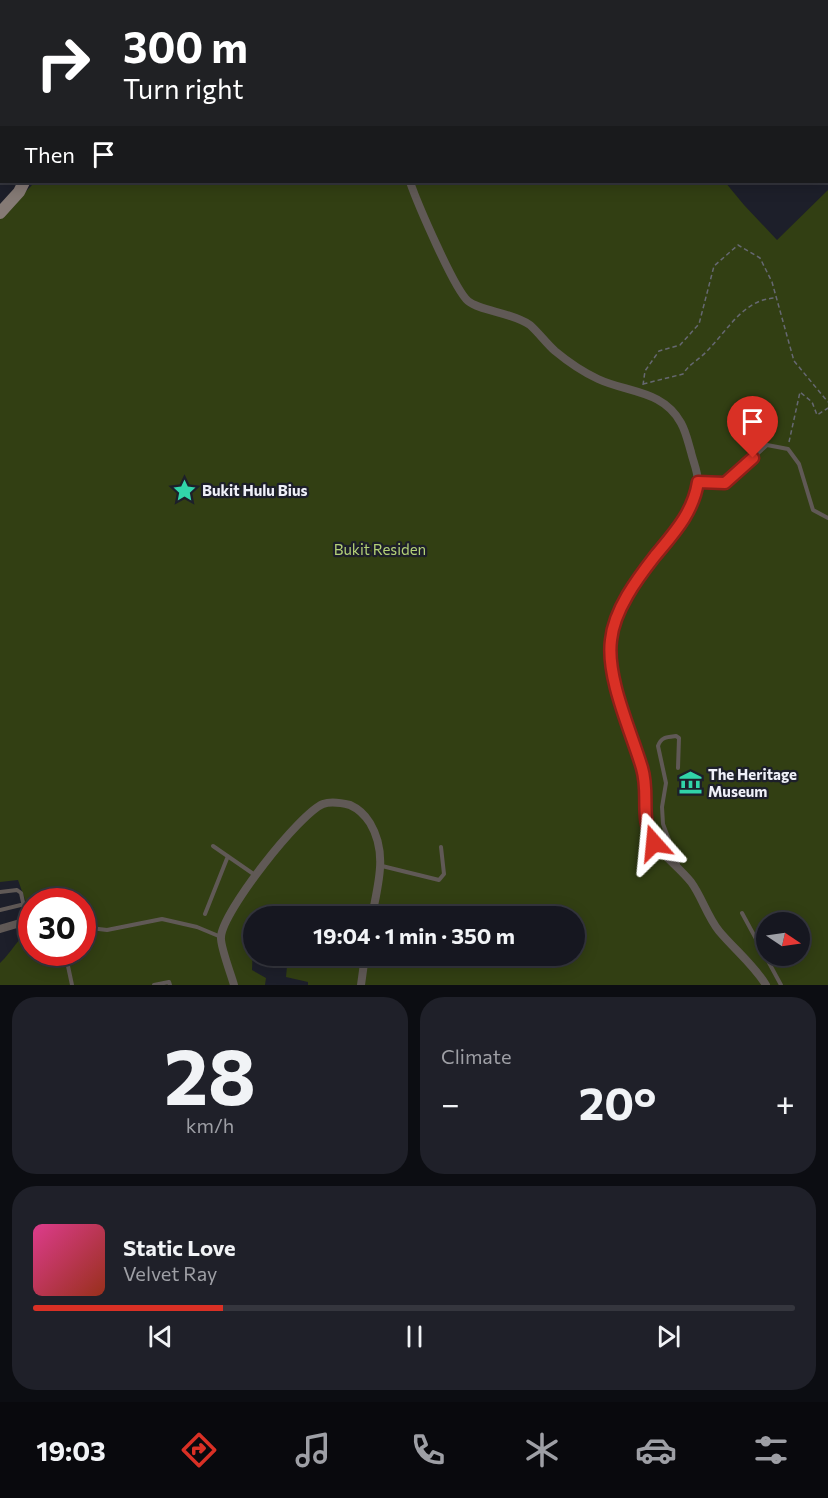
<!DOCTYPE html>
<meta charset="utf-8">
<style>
:root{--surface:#161720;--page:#1f2029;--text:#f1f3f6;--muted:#9e9fa5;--line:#35363e;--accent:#d93025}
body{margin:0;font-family:Commissioner,sans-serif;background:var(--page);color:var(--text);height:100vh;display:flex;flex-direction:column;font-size:22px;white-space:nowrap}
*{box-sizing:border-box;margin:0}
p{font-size:20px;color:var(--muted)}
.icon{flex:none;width:33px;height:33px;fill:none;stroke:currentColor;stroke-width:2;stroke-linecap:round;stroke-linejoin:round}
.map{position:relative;height:985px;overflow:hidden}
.sheet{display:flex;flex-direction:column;gap:12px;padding:12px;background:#0c0d12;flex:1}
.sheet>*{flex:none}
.hud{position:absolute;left:0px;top:0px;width:828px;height:183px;box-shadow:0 3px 15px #0003,0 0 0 2px var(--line);background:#202124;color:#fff;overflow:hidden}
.needle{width:39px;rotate:103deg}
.buttons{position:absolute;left:756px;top:912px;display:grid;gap:12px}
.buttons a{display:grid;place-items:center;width:54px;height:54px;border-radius:50%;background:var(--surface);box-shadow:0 3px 15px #0003,0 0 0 2px var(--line);font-size:30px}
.speed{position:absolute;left:18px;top:888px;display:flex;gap:12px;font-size:30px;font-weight:700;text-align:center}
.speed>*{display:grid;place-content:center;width:78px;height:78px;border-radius:50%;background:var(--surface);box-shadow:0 3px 15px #0003,0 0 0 2px var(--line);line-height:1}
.speed .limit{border:9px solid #d22;background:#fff;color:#111}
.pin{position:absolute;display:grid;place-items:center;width:51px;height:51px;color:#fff;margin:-62px -26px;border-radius:50% 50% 50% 0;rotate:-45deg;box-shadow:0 0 6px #0007}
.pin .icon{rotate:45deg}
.me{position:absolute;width:66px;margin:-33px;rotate:342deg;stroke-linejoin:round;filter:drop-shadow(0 0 4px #0008)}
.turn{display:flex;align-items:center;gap:21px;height:126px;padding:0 24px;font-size:27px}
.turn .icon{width:78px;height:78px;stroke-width:2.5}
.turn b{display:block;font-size:42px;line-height:51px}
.then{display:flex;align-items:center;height:57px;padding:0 24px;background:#0003;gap:12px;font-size:22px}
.big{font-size:45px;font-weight:700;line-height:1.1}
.sheet .widget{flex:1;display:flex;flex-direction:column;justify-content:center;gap:9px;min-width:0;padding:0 21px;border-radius:24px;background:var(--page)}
.sheet .dial{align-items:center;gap:0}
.dial b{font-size:78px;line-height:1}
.song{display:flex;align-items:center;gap:18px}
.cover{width:72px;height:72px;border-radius:9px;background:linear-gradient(135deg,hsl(330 70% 55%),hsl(10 70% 35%))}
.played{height:6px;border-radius:3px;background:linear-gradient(90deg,var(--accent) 25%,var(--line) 25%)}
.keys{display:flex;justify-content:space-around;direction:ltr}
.heat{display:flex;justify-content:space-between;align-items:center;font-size:33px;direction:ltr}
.sheet .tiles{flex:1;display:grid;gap:12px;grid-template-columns:1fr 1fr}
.widget:last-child{grid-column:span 2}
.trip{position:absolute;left:243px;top:906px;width:342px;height:60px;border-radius:30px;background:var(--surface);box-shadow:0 3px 15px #0003,0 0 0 2px var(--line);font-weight:700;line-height:60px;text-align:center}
.tabs{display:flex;height:96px;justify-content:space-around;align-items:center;background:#09090d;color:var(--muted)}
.tabs .icon{width:42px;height:42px}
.tabs .selected{color:var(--accent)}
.tabs b{font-size:27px;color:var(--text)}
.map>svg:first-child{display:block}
.green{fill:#323f13;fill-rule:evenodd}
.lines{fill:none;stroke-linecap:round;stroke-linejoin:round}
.path{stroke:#666872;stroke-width:1.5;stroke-dasharray:4.5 3;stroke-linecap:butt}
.lane{stroke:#605956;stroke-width:4}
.street{stroke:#605956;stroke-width:8}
.secondary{stroke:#857a75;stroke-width:12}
.route-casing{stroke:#8d1f18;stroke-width:15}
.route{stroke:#d93025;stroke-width:10}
.labels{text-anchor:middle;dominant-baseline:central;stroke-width:4.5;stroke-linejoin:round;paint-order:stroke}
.poi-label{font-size:15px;font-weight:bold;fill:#eff0f8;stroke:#1d1f2a;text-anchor:start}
.park-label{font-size:15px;fill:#b4d178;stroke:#1d1f2a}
</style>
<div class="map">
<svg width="828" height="985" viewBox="0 0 828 985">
<rect width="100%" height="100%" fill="#1d1f2a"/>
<path class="green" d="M150,0H735L736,1L150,2Z
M35,182H725L744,205L777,240L828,190V985H308V982L286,977L288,956H574V916H254L252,970L266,978L265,985H0V963C12,952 17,938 31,931L32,952H82V902H32L31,916L18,880L0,882V218ZM766,922H800V956H766Z"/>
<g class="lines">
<path class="path" d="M643,384L683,374C689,364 700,359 707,351C728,330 744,298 777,298
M643,385L645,371L659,351L680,345L699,324L714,266L738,245L760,258L772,282L794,361L828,402
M789,442L800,392L812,402L817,415L828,408"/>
<path class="lane" d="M47,2V0
M69,2V0
M698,482L725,483L767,445L788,449L799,464L813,510L828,518
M213,846L255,875
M678,864L663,824L662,807L666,783L658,746C661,737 667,737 676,736L679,738L678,768
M382,866L439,880L444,874L441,847
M0,892L17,890L21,893L27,921H32
M0,910L25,904
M742,913L781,985
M205,914L228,856
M82,927L107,930L162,919L197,927L221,937
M65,952L72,985
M154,985L169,982L170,985"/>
<path class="street" d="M279,0V2
M403,0L404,2
M296,2L298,0
M410,182C417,202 454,289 468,301C480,311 511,312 530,325C539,333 546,343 555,351C567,361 583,372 598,379C628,393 663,390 681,423C686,432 688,442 691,452C693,461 698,472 698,482C694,536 615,581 611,642C607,690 638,734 645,781C648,801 640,822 652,840C663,856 679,867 691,882C702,897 707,916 719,931C734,949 754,965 766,985
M0,929L27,921
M234,985C231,974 220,946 221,937C222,912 300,813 323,804C331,801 342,803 350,805C359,809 365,815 370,823C388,853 378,884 372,916
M361,985L365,956"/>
<path class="secondary" d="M749,0L750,2
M0,95L2,97
M826,132L828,136
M0,213L19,192L24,182"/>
</g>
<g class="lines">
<defs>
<path id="route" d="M654,843C639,817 650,795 642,768C631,731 606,678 611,640C614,610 637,579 655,556C674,533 693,513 698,482L725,483L753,458"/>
</defs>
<use href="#route" class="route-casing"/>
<use href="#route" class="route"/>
</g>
<defs>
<symbol id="sight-bare" viewBox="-9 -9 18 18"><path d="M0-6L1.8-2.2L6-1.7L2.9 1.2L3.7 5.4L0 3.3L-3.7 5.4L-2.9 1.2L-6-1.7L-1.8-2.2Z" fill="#31d4a9" stroke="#1d1f2a" stroke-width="2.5" paint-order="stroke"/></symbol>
<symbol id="museum-bare" viewBox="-9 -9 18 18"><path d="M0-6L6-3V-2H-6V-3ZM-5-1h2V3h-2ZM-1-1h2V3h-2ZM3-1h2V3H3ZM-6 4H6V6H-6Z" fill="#31d4a9" stroke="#1d1f2a" stroke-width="2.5" paint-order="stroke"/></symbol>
</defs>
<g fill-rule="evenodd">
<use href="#sight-bare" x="168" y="474" width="33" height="33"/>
<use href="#museum-bare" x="674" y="766" width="33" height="33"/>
</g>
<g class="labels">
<g class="poi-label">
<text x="202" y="490">Bukit Hulu Bius</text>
<text x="708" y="774">The Heritage<tspan x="708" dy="17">Museum</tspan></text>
</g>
<g class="park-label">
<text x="380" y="549">Bukit Residen</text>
</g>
</g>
</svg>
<div class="buttons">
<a><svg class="needle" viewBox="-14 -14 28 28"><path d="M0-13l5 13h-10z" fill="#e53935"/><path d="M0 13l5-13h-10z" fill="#9e9fa5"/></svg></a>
</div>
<div class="speed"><div class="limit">30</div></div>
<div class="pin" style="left:753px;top:458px;background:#d93025"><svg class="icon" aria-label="arrive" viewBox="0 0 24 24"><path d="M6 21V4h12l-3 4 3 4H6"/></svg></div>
<svg class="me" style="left:654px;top:843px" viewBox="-20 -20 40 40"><path d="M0-17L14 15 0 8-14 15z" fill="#d93025" stroke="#fff" stroke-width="4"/></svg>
<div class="trip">19:04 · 1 min · 350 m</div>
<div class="hud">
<div class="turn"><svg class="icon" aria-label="right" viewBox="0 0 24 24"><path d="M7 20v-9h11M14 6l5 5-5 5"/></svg><div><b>300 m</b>Turn right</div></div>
<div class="then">Then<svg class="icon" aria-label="arrive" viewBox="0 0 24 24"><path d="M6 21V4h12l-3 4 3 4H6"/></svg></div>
</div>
</div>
<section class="sheet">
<div class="tiles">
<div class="widget dial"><b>28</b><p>km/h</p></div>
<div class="widget"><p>Climate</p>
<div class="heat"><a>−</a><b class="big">20°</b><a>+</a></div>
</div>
<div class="widget">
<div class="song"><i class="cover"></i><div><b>Static Love</b><p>Velvet Ray</p></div></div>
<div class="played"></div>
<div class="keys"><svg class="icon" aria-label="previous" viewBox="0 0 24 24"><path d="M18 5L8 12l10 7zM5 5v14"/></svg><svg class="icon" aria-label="pause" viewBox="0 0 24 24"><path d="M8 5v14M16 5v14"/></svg><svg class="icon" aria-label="next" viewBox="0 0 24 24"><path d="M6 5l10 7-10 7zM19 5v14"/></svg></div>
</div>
</div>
</section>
<nav class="tabs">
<b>19:03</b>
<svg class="icon selected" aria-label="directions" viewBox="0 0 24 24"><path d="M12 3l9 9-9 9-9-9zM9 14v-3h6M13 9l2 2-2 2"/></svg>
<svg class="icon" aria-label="music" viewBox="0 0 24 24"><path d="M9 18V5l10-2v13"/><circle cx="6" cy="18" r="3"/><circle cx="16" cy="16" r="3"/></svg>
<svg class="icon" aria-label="phone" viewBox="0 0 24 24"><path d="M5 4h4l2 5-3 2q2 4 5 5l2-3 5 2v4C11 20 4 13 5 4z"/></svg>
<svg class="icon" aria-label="climate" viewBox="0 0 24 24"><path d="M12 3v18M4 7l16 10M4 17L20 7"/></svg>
<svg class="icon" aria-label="car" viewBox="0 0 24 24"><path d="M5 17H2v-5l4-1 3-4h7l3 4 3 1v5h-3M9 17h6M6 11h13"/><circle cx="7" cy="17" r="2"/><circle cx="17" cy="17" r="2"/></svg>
<svg class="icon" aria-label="filters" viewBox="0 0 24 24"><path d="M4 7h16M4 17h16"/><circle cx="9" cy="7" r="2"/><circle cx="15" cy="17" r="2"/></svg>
</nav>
